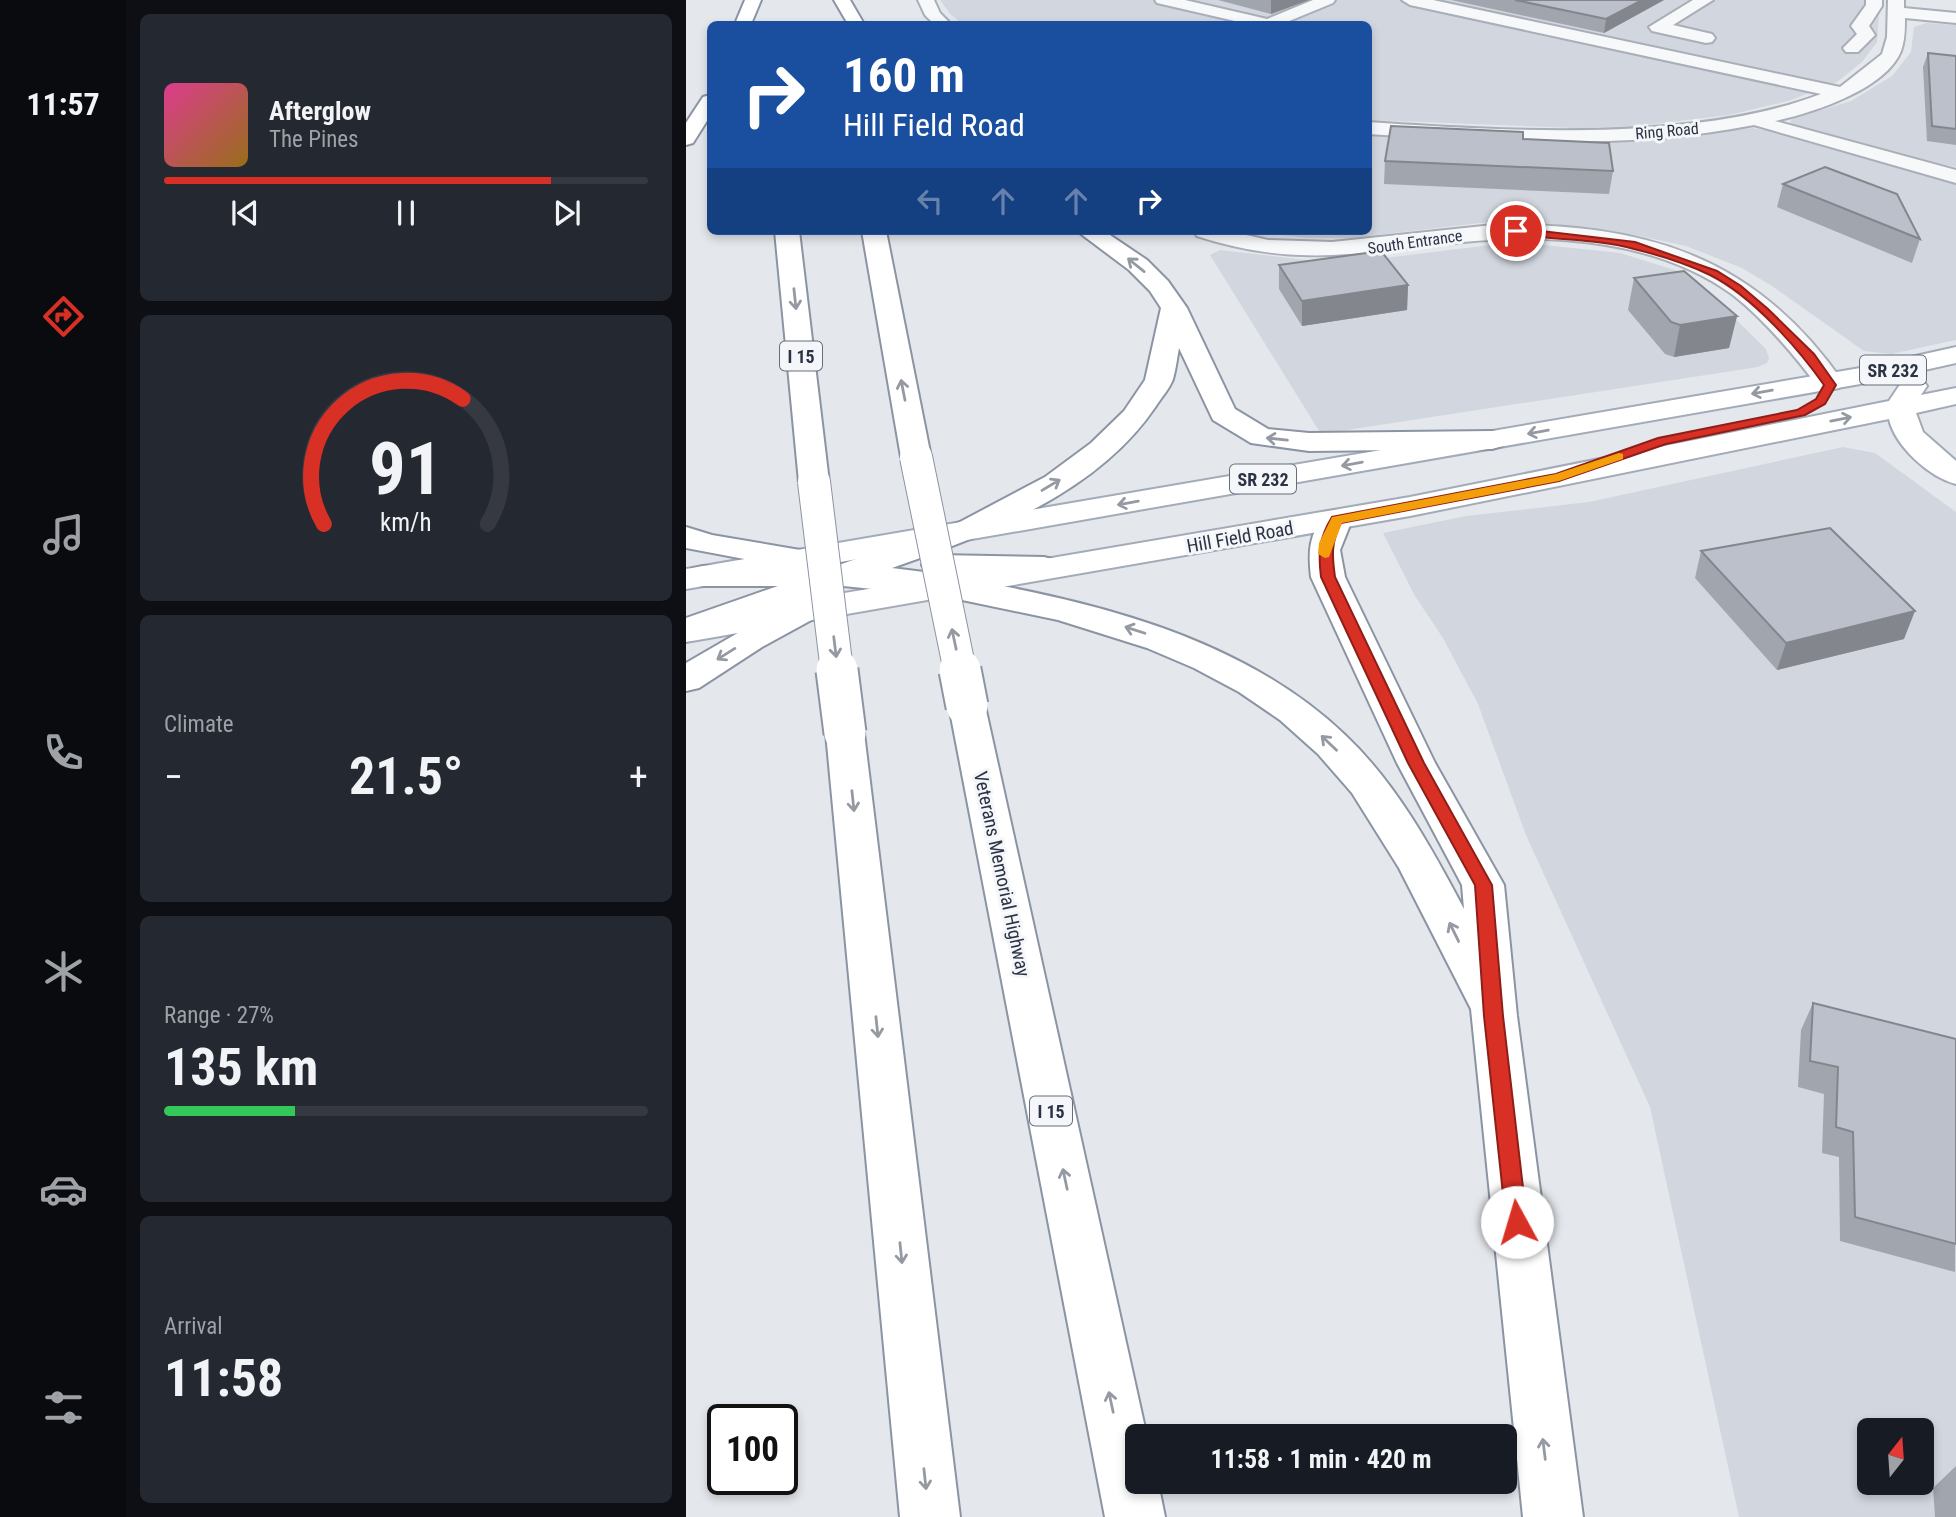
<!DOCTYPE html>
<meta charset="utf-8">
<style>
:root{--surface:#171b24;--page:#242831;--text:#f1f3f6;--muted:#9ea1a6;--line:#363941;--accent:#d93025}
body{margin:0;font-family:"Roboto Condensed",sans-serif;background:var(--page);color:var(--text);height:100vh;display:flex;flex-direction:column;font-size:26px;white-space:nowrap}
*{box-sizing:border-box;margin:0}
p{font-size:23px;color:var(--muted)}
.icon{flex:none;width:38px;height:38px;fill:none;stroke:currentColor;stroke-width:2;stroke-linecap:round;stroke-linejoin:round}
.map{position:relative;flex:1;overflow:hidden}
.drawer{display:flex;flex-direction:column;gap:14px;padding:14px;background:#0d0f14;width:560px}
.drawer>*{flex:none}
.banner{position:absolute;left:21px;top:21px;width:665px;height:214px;border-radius:10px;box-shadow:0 4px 10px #0003;background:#1a4fa0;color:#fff;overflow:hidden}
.needle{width:46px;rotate:17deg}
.controls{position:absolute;left:1171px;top:1418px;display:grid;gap:14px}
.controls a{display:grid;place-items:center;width:77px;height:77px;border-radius:10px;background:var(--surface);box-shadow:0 4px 10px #0003;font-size:35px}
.speed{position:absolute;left:21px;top:1404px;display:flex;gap:14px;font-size:35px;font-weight:700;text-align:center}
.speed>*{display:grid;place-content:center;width:91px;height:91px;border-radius:50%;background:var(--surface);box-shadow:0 4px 10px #0003;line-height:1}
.speed .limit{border:4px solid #111;border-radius:10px;background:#fff;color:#111}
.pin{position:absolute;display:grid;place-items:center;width:60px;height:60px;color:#fff;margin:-30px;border:4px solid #fff;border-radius:50%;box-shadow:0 2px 7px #0007}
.me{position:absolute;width:77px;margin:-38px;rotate:354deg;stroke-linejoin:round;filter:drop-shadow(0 0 5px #0008)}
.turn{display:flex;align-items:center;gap:24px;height:147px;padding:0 21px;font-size:32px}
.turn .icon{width:91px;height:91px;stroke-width:2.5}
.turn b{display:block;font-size:49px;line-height:60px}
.lanes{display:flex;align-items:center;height:66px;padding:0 21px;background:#0003;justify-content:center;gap:35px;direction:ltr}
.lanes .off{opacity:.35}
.big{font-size:52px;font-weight:700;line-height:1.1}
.drawer .tile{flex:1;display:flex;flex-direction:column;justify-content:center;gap:10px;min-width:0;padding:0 24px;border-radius:10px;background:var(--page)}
.drawer .dial{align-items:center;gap:0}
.dial svg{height:182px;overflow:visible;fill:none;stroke:var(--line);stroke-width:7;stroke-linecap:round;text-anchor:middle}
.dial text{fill:var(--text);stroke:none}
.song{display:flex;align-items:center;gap:21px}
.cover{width:84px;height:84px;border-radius:10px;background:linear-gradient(135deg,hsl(330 70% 55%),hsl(40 70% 35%))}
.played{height:7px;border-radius:4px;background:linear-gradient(90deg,var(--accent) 80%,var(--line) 80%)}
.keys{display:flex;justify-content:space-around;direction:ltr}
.heat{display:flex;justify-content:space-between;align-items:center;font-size:38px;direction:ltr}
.charge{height:10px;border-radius:5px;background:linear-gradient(90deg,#34c759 27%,var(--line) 0)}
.trip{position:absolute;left:439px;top:1424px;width:392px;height:70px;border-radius:10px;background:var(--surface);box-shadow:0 4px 10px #0003;font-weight:700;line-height:70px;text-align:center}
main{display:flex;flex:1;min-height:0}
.dock{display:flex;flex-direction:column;width:126px;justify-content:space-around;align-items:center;background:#090b0e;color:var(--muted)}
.dock .icon{width:49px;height:49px}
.dock .active{color:var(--accent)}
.dock b{font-size:32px;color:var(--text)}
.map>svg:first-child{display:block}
.built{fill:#d2d6de;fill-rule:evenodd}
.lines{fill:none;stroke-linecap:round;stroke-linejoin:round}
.minor-casing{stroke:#a9aeb7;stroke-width:4}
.major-casing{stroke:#a3abb8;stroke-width:4}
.highway-casing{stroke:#8b94a3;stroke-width:4}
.minor{fill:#f7f8fa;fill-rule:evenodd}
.major{fill:#fff;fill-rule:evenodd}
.highway{fill:#fff;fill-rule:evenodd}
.highway-bridge-far1-casing{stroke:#8b94a3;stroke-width:34;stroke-linecap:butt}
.highway-bridge-casing{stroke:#8b94a3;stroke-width:45;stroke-linecap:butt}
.highway-bridge-far1{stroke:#fff;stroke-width:32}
.highway-bridge{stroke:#fff;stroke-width:41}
.wall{fill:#a1a5ae}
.shaded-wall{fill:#83868d}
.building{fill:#bbc0ca;stroke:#83868d;stroke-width:2}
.oneway{stroke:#959aa2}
.route{fill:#d93025;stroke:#8d1f18;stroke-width:2}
.slow{fill:#f59e0b}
.labels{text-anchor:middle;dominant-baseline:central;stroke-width:6;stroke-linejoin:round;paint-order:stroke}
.far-street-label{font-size:16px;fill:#2b3445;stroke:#f4f6f9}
.shield{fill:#f4f6f9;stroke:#676e7b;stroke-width:2}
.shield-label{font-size:18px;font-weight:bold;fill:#2b3445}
.street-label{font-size:19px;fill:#2b3445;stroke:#f4f6f9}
</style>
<main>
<nav class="dock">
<b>11:57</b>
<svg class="icon active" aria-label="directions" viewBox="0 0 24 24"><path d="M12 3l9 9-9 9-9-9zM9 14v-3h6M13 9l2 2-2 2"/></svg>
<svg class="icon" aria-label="music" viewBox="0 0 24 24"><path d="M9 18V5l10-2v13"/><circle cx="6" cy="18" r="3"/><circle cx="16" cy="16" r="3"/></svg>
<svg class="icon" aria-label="phone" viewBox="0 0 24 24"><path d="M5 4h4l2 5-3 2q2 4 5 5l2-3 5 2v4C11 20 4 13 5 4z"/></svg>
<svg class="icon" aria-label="climate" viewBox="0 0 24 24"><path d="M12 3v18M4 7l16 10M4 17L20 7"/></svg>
<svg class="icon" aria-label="car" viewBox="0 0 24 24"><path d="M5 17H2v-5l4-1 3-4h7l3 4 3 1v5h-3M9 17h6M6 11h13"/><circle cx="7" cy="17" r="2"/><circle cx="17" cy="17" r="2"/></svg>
<svg class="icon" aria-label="filters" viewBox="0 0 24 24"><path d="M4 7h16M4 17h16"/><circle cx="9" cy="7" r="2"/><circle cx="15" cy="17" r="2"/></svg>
</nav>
<section class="drawer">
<div class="tile">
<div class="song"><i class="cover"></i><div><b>Afterglow</b><p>The Pines</p></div></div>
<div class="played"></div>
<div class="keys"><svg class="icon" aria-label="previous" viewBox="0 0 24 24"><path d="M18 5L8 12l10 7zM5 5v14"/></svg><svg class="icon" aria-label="pause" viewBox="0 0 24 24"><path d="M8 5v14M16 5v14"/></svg><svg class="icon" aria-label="next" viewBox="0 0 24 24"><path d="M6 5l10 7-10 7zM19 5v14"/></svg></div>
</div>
<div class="tile dial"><svg viewBox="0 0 100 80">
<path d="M14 69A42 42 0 1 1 86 69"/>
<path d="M14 69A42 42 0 0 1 75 14" stroke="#d93025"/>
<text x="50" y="56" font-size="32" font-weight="700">91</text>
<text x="50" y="72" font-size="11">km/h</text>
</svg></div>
<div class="tile"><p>Climate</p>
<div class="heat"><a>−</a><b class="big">21.5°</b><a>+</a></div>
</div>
<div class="tile"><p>Range · 27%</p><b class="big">135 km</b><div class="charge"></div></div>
<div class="tile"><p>Arrival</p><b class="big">11:58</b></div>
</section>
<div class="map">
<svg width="1270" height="1517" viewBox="0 0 1270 1517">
<rect width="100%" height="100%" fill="#e4e7ec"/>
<path class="built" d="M254,0H1194L1191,42L1176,62L1151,82L1102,101L1043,115L952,126L889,128L683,120L682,24H277L265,15Z
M1240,23L1270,25V167L1214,155L1109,127L1104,122L1106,119L1165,101L1206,76L1225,52L1228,27Z
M1066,128L1085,131L1270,182V340L1205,354L1178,351L1086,286L1056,268L1000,246L954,236L820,220L665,238H620L567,231H682L683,135L894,143L979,139Z
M829,242L934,253L992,271L1023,293L1080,349L1083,358L1081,363L1072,367L635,434L524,255L534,250L638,262L699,258Z
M1157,447L1189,453L1270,512V1517H1053L964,1107L840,835L792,704L757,638L729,596L697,533L780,516L903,502ZM1183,1430H1236V1482H1183Z"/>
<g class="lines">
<defs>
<path id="minor" d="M232,0H248L254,13L265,24H248L239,15Z
M469,0H499L581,19L627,0H649L647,3L596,24H562L471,3Z
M716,0H747L1154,87L1196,54L1201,37L1202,0H1218V8L1270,13V23L1219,18C1219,29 1219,40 1215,51C1200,89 1127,113 1089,121L1270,170V183L1068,125C942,150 809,142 682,134V122C819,131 1007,143 1135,94L724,5Z
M1007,0H1027L987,25L1026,34L1029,38L1026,42L1020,43L966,31L963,27Z
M1180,0H1196V6L1183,26L1189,35L1172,52H1160L1157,48L1171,34L1165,26L1180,5Z
M807,225C957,223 1068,254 1157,382L1153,388L1143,390L1133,388C1108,355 1080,321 1047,295C972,240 866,233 777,242C676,252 612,269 511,236L507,231H543L582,240L646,242Z"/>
<path id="major" d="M1270,347V363L1180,383L0,589V569L1180,367Z
M1227,378L1237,380L1241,386L1235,395L1270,388V404L1230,413L1237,432L1270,461V484C1243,477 1209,446 1203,419L724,516L0,642V620L724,497L1203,401L1217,380Z"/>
<path id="highway" d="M59,0H75L65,24H49Z
M148,0H164L178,24H162Z
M24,95V116L7,143L0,145V123L17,97Z
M89,231H113L143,482L139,488L128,491L117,488L113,482Z
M176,231H200L245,457L241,463L230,466L219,463L215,457Z
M391,231H418L461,260L482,281L501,308L549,409L582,429L623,433L806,431L816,434L821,440L816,446L806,449L623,451L565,443L527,420L493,348C491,358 490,369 487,379C484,388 475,398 470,406C411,494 300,535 206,568L246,573L240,572L236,565L240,558L252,555L358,557L370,560L374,567L370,574L358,577L256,575C397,599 552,633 659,735C710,783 745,847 778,909L776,885L711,763L625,577C622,551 623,536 639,513L650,511L661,513L666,520L654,550L659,577L749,763L818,885L831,1016L897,1517H837L785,1009L713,868L666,793L632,754L594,720L553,692L508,668L461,648L372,620L257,596L157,586L133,595L140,596L145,604L140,612L76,647L13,688L0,691V663L93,609L0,641V618L92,586H17L5,583L0,576L5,569L17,566H95L0,548V527L26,535L120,551L124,558L117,566H150L272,523L359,477L405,443L438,411L459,380L475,308L464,291L443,270Z
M281,693L294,697L299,706L461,1437H452V1482H472L479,1517H419L263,706L268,697Z
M159,720L172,724L178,733L274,1517H214L140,733L146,724Z"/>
</defs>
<use href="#minor" class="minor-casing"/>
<use href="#major" class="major-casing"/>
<use href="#highway" class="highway-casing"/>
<use href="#minor" class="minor"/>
<use href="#major" class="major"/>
<use href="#highway" class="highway"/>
<defs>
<path id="highway-bridge-far1" d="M230,457L274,671
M128,482L151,671"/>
<path id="highway-bridge" d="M151,670L159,733
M274,670L281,706"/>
</defs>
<use href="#highway-bridge-far1" class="highway-bridge-far1-casing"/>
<use href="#highway-bridge" class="highway-bridge-casing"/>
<use href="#highway-bridge-far1" class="highway-bridge-far1"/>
<use href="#highway-bridge" class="highway-bridge"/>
</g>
<path class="wall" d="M532,0H623L585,14Z
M765,0H978L918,33Z
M1242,53L1270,56V145L1241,141L1237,67Z
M837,139L927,171L923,194L698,184L699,161Z
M1097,184L1234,239L1226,263L1091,207Z
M593,265L722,285L721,310L616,326L593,289Z
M948,278L1051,316L1043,348L988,357L979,354L942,310Z
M1015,551L1218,639L1091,670L1009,578Z
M1127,1003L1270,1039L1269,1272L1154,1241L1153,1157L1136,1153L1138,1094L1112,1087L1115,1030Z
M1270,1466V1517H1249L1247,1488Z"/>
<path class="shaded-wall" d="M586,0H623L585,14V0Z
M956,0H978L918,33L920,19Z
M722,285L721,310L616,326V301Z
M1051,316L1043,348L988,357L994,325Z
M1229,611L1218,639L1091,670L1100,643Z"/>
<path class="building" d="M829,0H956L920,19Z
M1242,53L1270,56V129L1246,126Z
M705,126L837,132V139L923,143L927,171L699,161Z
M1139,167L1211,194L1234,239L1097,184Z
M695,251L722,285L616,301L593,265Z
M998,271L1051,316L994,325L985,322L948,278Z
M1144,528L1229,611L1100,643L1015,551Z
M1127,1003L1270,1039V1244L1169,1217L1167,1132L1150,1127L1152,1067L1124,1061Z"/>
<defs><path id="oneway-shaft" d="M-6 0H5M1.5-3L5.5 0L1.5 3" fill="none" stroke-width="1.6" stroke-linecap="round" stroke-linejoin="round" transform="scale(1.75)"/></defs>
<g class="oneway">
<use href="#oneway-shaft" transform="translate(450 265) rotate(-141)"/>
<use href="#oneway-shaft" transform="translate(109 299) rotate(84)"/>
<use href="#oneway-shaft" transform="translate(217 390) rotate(-101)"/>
<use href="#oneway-shaft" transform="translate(1076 392) rotate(170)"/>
<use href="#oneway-shaft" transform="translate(1155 419) rotate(-11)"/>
<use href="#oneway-shaft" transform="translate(852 432) rotate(170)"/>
<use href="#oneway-shaft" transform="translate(591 439) rotate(-174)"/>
<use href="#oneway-shaft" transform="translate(666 464) rotate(170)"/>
<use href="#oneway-shaft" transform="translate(365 485) rotate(-31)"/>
<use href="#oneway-shaft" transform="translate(442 503) rotate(170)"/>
<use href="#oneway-shaft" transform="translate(449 630) rotate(-162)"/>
<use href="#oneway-shaft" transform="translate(268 639) rotate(-102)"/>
<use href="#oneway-shaft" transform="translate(149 647) rotate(83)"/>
<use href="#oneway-shaft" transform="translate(40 654) rotate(148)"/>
<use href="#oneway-shaft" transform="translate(643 743) rotate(-136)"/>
<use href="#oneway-shaft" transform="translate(167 801) rotate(84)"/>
<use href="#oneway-shaft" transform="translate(768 932) rotate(-116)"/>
<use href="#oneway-shaft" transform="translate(191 1027) rotate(84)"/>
<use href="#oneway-shaft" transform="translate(379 1179) rotate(-102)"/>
<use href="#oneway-shaft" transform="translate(215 1253) rotate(84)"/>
<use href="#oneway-shaft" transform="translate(425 1402) rotate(-102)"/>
<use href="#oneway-shaft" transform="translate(858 1449) rotate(-97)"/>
<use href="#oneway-shaft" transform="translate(239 1479) rotate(84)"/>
</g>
<path class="route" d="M830,228L949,242L1031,271L1055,286L1082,309L1128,354L1150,385L1139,404L1119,415L980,444L873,481L655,523C645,542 646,556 649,577L738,763L806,885L817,1016L841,1222L838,1230L831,1233L823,1230L820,1222L798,1016L789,885L722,763L635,577C632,553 633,538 646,517L870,474L972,438L1111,410L1130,399L1138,385C1112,348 1066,296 1024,275C1001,264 973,255 948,249C909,238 866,241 827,233L825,231Z"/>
<path class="slow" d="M933,453L937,454V459L873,481L656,523L643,557L639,558L632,554L633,543L646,517L870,474Z"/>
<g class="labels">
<g class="far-street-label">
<text transform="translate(981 131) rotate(-5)">Ring Road</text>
<text transform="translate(729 242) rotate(-8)">South Entrance</text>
</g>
<g class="shield">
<rect x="94" y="341.5" width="42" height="29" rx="5"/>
<rect x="1174" y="355.5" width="66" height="29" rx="5"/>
<rect x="544" y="464.5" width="66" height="29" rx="5"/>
<rect x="344" y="1096.5" width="42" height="29" rx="5"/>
</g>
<g class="shield-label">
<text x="115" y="356">I 15</text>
<text x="1207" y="370">SR 232</text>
<text x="577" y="479">SR 232</text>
<text x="365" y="1111">I 15</text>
</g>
<g class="street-label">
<text transform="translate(554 537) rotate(-10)">Hill Field Road</text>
<text transform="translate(316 874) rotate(78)">Veterans Memorial Highway</text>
</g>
</g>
</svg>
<div class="controls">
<a><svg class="needle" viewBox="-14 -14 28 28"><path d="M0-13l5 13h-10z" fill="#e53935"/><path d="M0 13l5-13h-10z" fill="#9ea1a6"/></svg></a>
</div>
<div class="speed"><div class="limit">100</div></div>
<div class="pin" style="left:830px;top:231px;background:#d93025"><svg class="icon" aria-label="arrive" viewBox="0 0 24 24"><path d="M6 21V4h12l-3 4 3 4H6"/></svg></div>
<svg class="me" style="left:831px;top:1222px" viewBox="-20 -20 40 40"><circle r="19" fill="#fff"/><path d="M0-13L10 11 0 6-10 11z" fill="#d93025"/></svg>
<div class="trip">11:58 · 1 min · 420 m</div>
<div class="banner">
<div class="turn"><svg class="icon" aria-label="right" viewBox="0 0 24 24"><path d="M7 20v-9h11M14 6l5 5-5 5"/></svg><div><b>160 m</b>Hill Field Road</div></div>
<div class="lanes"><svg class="icon off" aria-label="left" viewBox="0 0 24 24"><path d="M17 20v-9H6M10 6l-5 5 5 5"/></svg><svg class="icon off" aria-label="ahead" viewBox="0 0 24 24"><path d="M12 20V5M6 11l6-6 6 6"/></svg><svg class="icon off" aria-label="ahead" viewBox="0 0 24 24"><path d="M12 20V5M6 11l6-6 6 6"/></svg><svg class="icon" aria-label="right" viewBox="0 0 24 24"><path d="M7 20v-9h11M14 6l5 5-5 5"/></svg></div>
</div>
</div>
</main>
